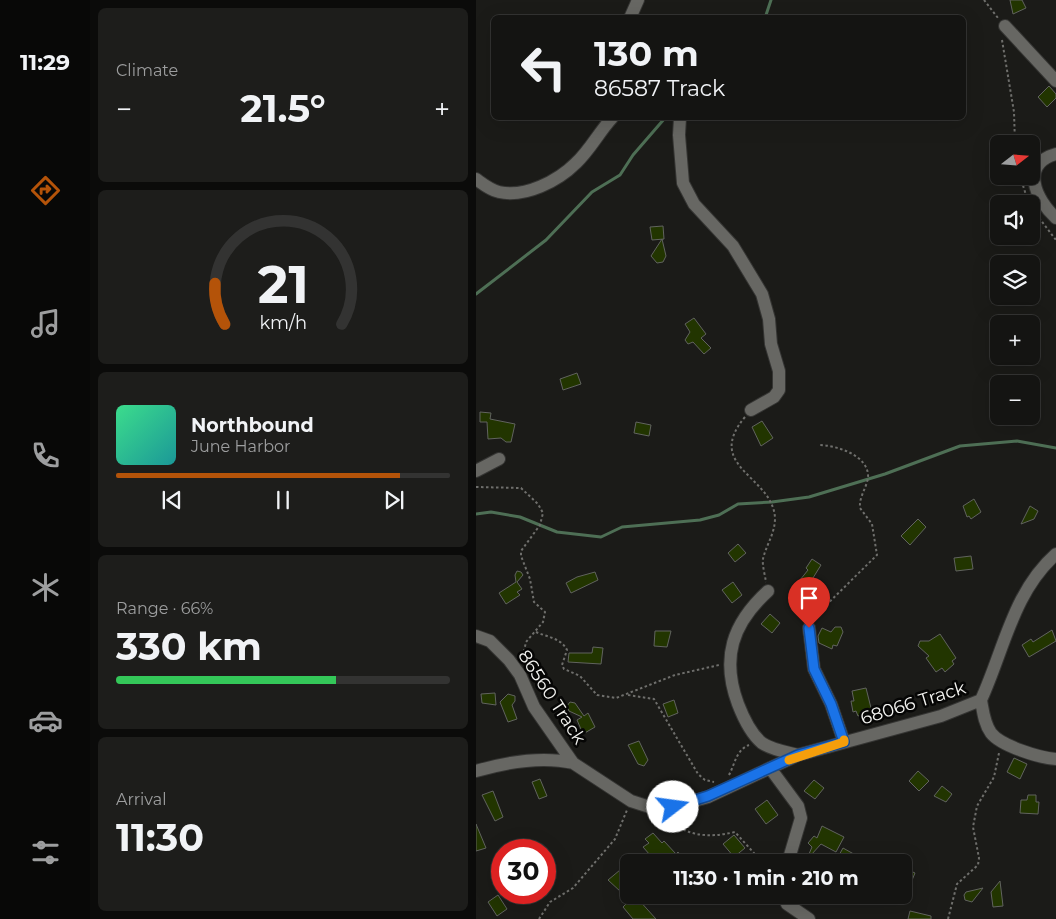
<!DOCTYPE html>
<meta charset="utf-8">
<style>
:root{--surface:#141412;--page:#1d1d1b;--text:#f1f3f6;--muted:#9d9e9f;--line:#333332;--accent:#b45309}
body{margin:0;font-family:Montserrat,sans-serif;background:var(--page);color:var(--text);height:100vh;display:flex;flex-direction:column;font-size:19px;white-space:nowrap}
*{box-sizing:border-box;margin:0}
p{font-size:16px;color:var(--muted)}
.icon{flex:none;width:28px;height:28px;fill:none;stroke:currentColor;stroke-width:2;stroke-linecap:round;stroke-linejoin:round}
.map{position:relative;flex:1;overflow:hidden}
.drawer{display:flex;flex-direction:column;gap:8px;padding:8px;background:#0b0b0a;width:386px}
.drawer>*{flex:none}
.hud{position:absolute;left:15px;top:15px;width:475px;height:105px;border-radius:8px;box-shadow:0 5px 20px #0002,0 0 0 1px var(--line);background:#141412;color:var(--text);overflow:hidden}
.needle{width:32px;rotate:73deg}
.tools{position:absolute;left:514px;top:135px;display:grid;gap:10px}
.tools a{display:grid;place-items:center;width:50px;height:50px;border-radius:8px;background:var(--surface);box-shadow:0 5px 20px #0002,0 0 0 1px var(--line);font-size:25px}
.speed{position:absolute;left:15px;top:839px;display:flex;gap:10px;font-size:25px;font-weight:700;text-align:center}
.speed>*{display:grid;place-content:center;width:65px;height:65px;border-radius:50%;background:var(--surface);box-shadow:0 5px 20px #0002,0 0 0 1px var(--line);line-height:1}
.speed .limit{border:8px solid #d22;background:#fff;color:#111}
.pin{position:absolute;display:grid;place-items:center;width:42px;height:42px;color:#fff;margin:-51px -21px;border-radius:50% 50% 50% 0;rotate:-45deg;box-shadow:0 0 5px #0007}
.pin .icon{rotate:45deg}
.me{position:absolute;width:55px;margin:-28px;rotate:75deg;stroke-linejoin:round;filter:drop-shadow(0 0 4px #0008)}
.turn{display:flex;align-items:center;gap:18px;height:105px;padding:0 20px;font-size:22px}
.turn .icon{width:65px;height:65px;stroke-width:2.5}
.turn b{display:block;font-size:35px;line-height:42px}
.big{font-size:38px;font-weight:700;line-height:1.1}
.drawer .card{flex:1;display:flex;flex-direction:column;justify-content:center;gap:8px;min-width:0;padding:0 18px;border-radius:8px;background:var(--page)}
.drawer .dial{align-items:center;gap:0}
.dial svg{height:130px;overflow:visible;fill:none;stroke:var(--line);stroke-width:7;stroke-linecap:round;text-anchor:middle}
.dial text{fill:var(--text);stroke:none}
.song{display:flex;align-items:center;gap:15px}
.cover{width:60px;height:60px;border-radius:8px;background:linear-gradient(135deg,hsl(150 70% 55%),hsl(180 70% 35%))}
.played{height:5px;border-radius:2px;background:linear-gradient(90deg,var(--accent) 85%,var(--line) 85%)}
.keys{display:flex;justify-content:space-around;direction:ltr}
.heat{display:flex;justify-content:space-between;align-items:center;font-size:28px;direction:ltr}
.charge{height:8px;border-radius:4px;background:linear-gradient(90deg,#34c759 66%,var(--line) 0)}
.trip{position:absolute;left:144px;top:854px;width:292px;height:50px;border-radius:8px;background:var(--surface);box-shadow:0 5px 20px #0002,0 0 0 1px var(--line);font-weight:700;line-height:50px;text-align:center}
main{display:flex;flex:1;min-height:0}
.tabs{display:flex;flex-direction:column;width:90px;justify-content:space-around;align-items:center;background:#080807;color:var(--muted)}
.tabs .icon{width:35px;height:35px}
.tabs .selected{color:var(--accent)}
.tabs b{font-size:22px;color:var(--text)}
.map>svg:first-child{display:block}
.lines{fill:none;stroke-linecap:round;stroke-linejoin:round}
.stream{stroke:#4e6f55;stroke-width:3}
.building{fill:#223500;stroke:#61635f}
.minor-casing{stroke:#353533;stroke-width:14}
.path{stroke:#6f6f6c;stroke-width:2;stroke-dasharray:2.5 2.5;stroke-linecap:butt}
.minor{stroke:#676763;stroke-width:12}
.route-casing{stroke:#114b97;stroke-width:12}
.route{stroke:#1a73e8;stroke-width:9}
.slow{stroke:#f59e0b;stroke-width:9}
.labels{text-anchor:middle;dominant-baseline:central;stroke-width:5;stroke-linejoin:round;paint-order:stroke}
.street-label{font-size:18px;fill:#f3f3f0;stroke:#060605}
</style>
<main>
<nav class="tabs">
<b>11:29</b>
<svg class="icon selected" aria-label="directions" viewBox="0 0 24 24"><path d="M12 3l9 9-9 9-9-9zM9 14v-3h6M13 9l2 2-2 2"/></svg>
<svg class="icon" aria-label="music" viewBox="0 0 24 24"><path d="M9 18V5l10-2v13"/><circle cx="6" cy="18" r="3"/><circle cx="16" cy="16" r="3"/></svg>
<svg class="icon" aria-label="phone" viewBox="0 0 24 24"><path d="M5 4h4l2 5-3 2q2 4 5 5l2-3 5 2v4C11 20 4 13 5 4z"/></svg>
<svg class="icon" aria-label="climate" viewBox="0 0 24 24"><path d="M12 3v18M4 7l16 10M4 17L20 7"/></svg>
<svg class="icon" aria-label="car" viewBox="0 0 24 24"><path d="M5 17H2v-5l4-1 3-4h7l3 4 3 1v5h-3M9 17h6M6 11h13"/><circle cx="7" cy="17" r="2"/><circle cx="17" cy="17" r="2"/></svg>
<svg class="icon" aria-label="filters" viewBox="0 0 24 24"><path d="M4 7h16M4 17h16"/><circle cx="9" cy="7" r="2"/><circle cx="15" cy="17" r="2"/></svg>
</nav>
<section class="drawer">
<div class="card"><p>Climate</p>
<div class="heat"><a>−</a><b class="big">21.5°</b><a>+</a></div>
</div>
<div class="card dial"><svg viewBox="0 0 100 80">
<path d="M14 69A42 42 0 1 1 86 69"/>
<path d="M14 69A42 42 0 0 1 8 44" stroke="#b45309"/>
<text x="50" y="56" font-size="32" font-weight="700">21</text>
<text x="50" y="72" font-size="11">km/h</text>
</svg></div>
<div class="card">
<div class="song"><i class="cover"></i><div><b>Northbound</b><p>June Harbor</p></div></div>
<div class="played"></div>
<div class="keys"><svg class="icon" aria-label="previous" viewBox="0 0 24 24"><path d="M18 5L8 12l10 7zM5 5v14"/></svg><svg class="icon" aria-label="pause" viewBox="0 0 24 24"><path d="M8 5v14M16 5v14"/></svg><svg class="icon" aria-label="next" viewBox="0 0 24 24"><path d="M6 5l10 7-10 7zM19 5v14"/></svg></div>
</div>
<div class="card"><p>Range · 66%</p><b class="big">330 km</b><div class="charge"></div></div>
<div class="card"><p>Arrival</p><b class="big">11:30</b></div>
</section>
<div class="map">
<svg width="580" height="919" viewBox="0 0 580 919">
<rect width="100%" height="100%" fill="#1b1b18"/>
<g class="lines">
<path class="stream" d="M289,18L295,0
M0,294L70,240L116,192L144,175L157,155L189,118
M0,514L15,512L44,517L81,532L125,537L146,527L224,520L243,515L262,504L296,502L333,497L409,474L484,446L541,441L580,448"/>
</g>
<path class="building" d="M534,0H546L550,8L537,14Z
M573,86L580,94V98L571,107L562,97Z
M187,226L188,239L176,240L174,227Z
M186,239L190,256L187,262L181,263L175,256Z
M218,318L230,334L225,338L235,348L228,354L217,342L212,344L209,340L214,332L209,324Z
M101,373L105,384L87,390L84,379Z
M4,412L15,413L14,419L39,424L35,442H30L25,438L12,439L11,422H4Z
M286,421L297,438L285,446L276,427Z
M160,422L175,425L173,436L158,433Z
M498,499L505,512L495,519L493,516L491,517L487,506Z
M554,506L562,511L558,519L545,524Z
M442,519L450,527L434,545L425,536Z
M262,544L270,553L259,562L252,553Z
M495,556L497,569L480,571L478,558Z
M336,559L345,565L332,586L324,580L332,570L330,568Z
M41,571L45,572L47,575L41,582L46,589L41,592L44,595L30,604L23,593L40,582L39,575Z
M119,572L122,580L95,593L90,583L101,577Z
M257,582L266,595L256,603L246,590Z
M294,614L304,623L296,633L285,624Z
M359,627H365L367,632L361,646L357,645L356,649L343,643L342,636L346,628L355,632Z
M576,630L580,641L553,657L546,645L555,639L557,642Z
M179,631H195L191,647L178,646Z
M464,634L480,658L476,661L478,664L469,672L466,668L460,672L450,658L453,656L442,646L444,641H453Z
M117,647L127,648L125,664L92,662L93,653H116Z
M390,688L396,712L382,716L380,711L377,712L375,701H378L376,691Z
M19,693L20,705L6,703L5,694Z
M32,694L39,696V701L36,705L41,719L32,722L24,702Z
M198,700L202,713L192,717L187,704Z
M94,702L99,703L108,716L112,713L119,727L107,734L101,720L106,717L93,711L91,706Z
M163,741L172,760L168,766L162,764L152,745Z
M538,758L551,764L544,779L531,772Z
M442,771L453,781L443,791L433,781Z
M64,779L71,796L63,799L56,782Z
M338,780L348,788L339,799L328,791Z
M466,786L476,794L470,802L458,796Z
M17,791L27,817L19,821L6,795Z
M552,795H560V802H563L562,814L544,813L545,800H551Z
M291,800L302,815L290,824L279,809Z
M0,824L10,848L0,851Z
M346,826L368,837L360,852L345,844L335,855L333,854L336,847L332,843L338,836L341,838Z
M177,833L186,843L188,841L200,854L202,852L205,856L208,853L216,862H191L192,861L186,854L181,859L176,853L174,855L167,847L173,843L169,839Z
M258,835L269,848L258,857L247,844Z
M367,848L392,862H364L366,859L362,857Z
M428,868L439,873L434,885L428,882Z
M144,870L152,881V886L145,892L132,880Z
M524,881L527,906L517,907L515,892Z
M507,888L496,902L489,900L488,895L490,892Z
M22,895L31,909L21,916L12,902Z
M162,899L180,919H157L147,907L153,901L156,905Z
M434,911L455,916V919H432Z"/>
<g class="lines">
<defs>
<path id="minor" d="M154,18L162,0
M529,26L580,81
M204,118L203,135L207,183L218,204L257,246L286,294L293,319L295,344L303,371V390L298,397L275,410
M580,154C544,164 559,199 580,218
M0,179C7,184 14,190 23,192C49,198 82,181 100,163C114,150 123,132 136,118
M0,471L23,459
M292,591C256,624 245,658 262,704C267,717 275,734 286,743C296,750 311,752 322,755
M333,628L338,669L355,704L368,742
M0,636L14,641L33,660L44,675L58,707L97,763
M505,700C507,711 508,723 515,733C525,746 564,758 580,759
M294,768L322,806L325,818L312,862
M0,771C31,762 66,756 97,763L155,801L180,809L197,807L232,797L322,755L465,716L505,700C528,650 537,592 580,554
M308,895L311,904L333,919"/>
</defs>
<use href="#minor" class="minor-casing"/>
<path class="path" d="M508,0L522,18
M526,40L538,112L539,144
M544,176L550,195
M557,210L580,240
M269,417C227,467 297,476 299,518C299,534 290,545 287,559C286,565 289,575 290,582
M0,487L45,488L62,504L67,513L64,525L45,551V556L54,579L58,602L69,612L67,622L50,642L46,660
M336,619L401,555L396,524L384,508C383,497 390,489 392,478C394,455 359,445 342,445
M60,632C71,637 85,638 91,650L86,665L88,669L104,676L121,695L140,698L199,675L243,665
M152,695L178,699L222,774L229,780L238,782
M253,775C259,764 260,750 273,745
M191,818C211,837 233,838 259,832L286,862
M63,919L74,902L97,888L139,839L151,810
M472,919L481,884L502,865L503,858L497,827L501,806L518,777L523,753"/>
<use href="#minor" class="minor"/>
</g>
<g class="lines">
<defs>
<path id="route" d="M197,807L232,796L322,755L368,742L355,704L338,669L333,628"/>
</defs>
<use href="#route" class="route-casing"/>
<use href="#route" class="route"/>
<path class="slow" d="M313,760L368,742V740"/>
</g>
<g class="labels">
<g class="street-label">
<text transform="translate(76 697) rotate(57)">86560 Track</text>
<text transform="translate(437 703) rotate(-17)">68066 Track</text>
</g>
</g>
</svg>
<div class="tools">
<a><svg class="needle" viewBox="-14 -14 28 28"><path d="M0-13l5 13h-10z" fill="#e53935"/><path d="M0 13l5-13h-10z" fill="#9d9e9f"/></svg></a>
<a><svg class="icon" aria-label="sound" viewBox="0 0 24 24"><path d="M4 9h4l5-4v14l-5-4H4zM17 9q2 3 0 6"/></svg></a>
<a><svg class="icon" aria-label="layers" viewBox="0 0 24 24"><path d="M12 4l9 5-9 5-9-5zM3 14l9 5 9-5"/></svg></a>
<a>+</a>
<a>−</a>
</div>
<div class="speed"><div class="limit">30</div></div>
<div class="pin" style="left:333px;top:628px;background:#d93025"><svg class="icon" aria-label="arrive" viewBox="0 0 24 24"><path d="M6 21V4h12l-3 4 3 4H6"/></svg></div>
<svg class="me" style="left:197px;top:807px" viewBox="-20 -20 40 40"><circle r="19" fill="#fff"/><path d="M0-13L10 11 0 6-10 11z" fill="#1a73e8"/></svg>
<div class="trip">11:30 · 1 min · 210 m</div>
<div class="hud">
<div class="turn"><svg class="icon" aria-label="left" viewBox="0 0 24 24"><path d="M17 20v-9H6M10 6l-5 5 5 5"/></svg><div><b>130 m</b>86587 Track</div></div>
</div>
</div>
</main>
